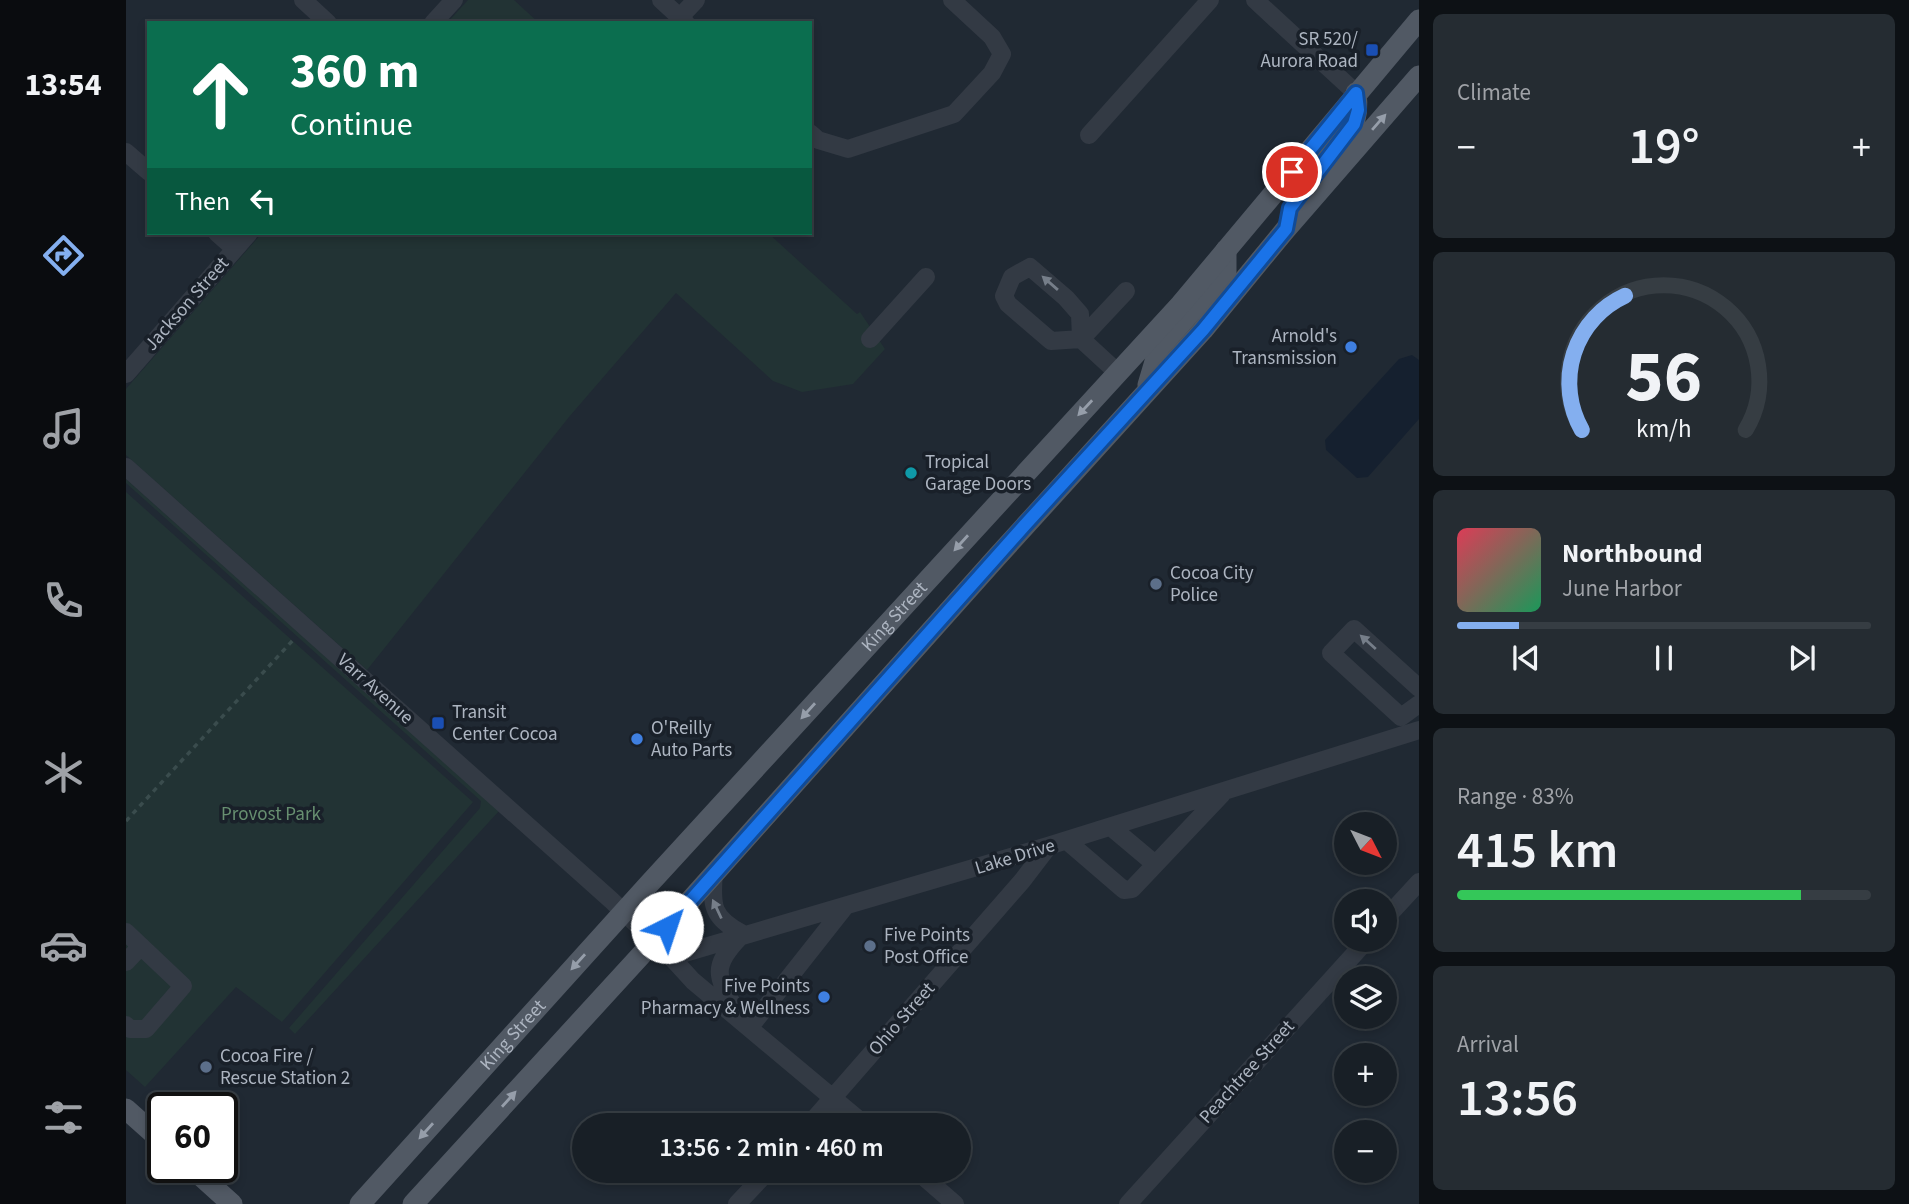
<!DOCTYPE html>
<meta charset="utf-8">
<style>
:root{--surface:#181f26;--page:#252c32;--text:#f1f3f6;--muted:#9fa2a7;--line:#363d43;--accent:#84afef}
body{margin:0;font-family:"Source Sans 3",sans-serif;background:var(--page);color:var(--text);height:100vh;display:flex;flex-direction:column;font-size:26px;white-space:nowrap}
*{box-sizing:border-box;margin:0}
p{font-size:23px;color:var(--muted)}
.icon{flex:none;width:38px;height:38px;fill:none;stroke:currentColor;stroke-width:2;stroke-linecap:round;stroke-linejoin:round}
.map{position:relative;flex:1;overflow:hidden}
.side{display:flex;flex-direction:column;gap:14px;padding:14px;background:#0d1115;width:490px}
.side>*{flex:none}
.guide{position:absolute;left:21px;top:21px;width:665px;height:214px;border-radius:0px;box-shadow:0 4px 10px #0003,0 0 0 2px var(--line);background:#0b6e4f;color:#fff;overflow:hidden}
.needle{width:46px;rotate:132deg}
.tools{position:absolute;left:1208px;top:812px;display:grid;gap:14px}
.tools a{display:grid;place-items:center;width:63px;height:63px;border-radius:50%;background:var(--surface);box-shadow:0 4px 10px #0003,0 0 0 2px var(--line);font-size:35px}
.speed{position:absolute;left:21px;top:1092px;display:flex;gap:14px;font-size:35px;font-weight:700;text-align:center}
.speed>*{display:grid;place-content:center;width:91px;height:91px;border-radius:50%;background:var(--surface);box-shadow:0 4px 10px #0003,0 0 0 2px var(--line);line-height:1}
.speed .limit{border:4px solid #111;border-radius:10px;background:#fff;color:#111}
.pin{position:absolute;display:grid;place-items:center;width:60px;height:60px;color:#fff;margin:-30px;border:4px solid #fff;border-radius:50%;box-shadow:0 2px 7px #0007}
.me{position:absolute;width:77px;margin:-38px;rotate:41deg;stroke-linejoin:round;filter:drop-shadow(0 0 5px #0008)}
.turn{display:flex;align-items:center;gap:24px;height:147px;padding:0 28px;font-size:32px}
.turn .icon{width:91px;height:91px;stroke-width:2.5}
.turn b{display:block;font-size:49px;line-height:60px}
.then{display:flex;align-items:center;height:66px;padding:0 28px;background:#0003;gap:14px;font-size:26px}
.big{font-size:52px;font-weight:600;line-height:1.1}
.side .widget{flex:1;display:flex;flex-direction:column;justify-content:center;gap:10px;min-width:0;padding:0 24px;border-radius:10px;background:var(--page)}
.side .dial{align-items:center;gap:0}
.dial svg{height:182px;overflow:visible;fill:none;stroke:var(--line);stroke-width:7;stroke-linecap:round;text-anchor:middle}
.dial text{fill:var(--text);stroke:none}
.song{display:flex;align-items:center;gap:21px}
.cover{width:84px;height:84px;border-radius:10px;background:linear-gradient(135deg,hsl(350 70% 55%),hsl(150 70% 35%))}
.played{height:7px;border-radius:4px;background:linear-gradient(90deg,var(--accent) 15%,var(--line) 15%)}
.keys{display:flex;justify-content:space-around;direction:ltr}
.heat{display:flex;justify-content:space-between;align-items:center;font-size:38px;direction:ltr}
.charge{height:10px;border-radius:5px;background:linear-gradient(90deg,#34c759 83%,var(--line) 0)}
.trip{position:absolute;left:446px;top:1113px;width:399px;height:70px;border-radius:35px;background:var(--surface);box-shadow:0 4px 10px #0003,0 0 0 2px var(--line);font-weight:600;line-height:70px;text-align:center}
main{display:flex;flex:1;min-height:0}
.tabs{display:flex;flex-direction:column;width:126px;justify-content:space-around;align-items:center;background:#0a0c0f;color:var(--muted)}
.tabs .icon{width:49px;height:49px}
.tabs .current{color:var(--accent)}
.tabs b{font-size:32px;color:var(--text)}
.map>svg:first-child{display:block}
.green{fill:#223334}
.water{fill:#15202f}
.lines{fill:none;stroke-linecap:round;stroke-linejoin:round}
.path{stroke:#3a4c4d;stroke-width:3.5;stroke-dasharray:5 5;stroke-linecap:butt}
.minor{stroke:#333a44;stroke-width:18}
.major{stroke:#515964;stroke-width:21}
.oneway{fill:#969eaa}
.oneway2{fill:#767e89}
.route-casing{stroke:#114b97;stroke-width:18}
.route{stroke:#1a73e8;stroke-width:12}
.transit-dot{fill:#1a4fb4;stroke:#192029;stroke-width:2.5}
.shop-dot{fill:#3f7fe0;stroke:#192029;stroke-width:2.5}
.culture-dot{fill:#0f9aa8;stroke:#192029;stroke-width:2.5}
.service-dot{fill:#5c6f8a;stroke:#192029;stroke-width:2.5}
.labels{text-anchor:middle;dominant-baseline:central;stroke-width:7;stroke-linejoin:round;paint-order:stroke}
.poi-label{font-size:19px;fill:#adb5c1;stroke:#192029;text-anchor:start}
.street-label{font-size:19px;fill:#adb5c1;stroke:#192029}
.park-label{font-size:19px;fill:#678f70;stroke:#192029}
</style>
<main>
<nav class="tabs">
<b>13:54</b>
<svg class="icon current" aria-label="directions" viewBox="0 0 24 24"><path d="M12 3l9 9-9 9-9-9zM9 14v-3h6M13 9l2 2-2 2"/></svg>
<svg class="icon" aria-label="music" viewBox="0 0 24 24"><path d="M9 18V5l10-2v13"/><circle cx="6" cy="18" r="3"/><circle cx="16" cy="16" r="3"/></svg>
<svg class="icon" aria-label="phone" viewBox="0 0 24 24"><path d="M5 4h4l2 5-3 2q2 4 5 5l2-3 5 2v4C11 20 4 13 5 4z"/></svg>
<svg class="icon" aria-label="climate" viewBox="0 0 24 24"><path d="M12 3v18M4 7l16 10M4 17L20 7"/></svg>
<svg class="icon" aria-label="car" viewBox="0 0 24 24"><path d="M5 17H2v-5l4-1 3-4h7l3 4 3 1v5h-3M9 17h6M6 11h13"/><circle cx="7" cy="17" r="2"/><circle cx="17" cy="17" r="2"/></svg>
<svg class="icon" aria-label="filters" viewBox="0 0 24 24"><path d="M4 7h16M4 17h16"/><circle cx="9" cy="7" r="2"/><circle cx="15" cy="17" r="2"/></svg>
</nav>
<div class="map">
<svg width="1293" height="1204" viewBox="0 0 1293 1204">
<rect width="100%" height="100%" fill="#202933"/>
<path class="green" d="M342,0H388L413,23H321Z
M136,233H642L731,314L734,312L759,349L727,384L676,392L647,381L550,293L443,417L241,670L0,455V389Z
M0,479L373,811L169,1034L163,1028L354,808L355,801L0,483Z
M0,492L347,802L156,1022L110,987L19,1087L0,1070Z"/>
<path class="water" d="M1286,355L1293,360V419L1242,477L1231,478L1200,450L1199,440L1273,359Z"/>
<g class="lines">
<path class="path" d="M0,821L168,639"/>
<path class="minor" d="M177,0L202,23
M535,0L560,23
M1129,0L1230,93
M554,17L570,0
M307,23L328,0
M684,133L692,140L722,149L828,114L866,73L876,54L866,37L826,0
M963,135L1084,0
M0,152L23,172
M91,233L109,249
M744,339L800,277
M992,373L955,339L954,314L940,298L904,267L886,277L878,296L882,304L925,341L955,339L1000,291
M0,374L123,233
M0,467L485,900L545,957L922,846L1293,730
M1293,688L1228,629L1205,653L1275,717L1293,704
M985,827L1029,864
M941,841L998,890L1006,889L1096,794
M588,873C585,906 586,918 617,934
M1258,920L1293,882
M0,932L57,986L20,1029H4L0,1025
M545,957L567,981L739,1125
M0,962L15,946
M611,1012C591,977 584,968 614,937
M624,1027L718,908
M683,1125L896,881L922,847
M791,1171L829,1204
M611,1204L642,1171
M1002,1204L1241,940"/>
<g class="major">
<path d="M1199,164C1219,139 1235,127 1230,93"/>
<path d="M1022,385L1033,348L1100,273V250"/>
<path d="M0,1109L37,1142"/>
<path d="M65,1167L106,1204"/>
<path id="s1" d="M234,1204L523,884L1055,304L1293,20"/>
<path d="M287,1204L528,941L870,558L1077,330L1160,229L1293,76"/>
</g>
</g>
<defs><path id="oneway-solid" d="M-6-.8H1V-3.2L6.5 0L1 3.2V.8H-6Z" transform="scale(1.75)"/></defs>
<g class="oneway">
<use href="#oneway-solid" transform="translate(1253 122) rotate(-49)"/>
<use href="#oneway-solid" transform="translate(959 408) rotate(133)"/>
<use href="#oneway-solid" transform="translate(835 543) rotate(132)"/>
<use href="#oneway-solid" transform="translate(682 711) rotate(132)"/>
<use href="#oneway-solid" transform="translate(452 962) rotate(132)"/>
<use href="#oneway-solid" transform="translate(383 1099) rotate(-48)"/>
<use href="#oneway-solid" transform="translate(300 1131) rotate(132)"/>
</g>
<g class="oneway2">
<use href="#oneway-solid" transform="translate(924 283) rotate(-139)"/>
<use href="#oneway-solid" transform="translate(1242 642) rotate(-138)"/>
<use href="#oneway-solid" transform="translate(591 909) rotate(-115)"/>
</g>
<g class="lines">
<defs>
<path id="route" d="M541,927L898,526L1077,330L1160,229L1164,208L1228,124L1232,110L1230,93L1166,172"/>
</defs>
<use href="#route" class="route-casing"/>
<use href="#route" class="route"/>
</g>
<g class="transit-dot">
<rect x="1239" y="43" width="14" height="14" rx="3.5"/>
<rect x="305" y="716" width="14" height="14" rx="3.5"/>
</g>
<g class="shop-dot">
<circle cx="1225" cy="347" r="7"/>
<circle cx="511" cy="739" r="7"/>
<circle cx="698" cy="997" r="7"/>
</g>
<circle class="culture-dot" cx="785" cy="473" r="7"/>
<g class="service-dot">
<circle cx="1030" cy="584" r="7"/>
<circle cx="744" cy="946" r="7"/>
<circle cx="80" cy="1067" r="7"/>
</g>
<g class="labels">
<g class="poi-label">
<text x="1232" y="39" text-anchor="end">SR 520/<tspan x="1232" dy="22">Aurora Road</tspan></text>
<text x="1211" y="336" text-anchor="end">Arnold's<tspan x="1211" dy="22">Transmission</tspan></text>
<text x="799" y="462">Tropical<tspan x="799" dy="22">Garage Doors</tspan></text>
<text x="1044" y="573">Cocoa City<tspan x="1044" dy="22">Police</tspan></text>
<text x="326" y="712">Transit<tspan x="326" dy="22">Center Cocoa</tspan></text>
<text x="525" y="728">O'Reilly<tspan x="525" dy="22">Auto Parts</tspan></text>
<text x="758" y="935">Five Points<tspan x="758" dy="22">Post Office</tspan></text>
<text x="684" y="986" text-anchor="end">Five Points<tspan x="684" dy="22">Pharmacy &amp; Wellness</tspan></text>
<text x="94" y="1056">Cocoa Fire /<tspan x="94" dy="22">Rescue Station 2</tspan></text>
</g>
<g class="street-label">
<text transform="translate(61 304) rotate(-49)">Jackson Street</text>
<text stroke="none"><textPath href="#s1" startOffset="794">King Street</textPath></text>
<text transform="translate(249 689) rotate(42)">Varr Avenue</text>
<text transform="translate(889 857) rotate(-17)">Lake Drive</text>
<text transform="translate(776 1019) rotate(-49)">Ohio Street</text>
<text stroke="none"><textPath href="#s1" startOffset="228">King Street</textPath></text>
<text transform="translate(1121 1072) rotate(-48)">Peachtree Street</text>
</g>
<g class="park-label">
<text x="145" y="814">Provost Park</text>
</g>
</g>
</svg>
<div class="tools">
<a><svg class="needle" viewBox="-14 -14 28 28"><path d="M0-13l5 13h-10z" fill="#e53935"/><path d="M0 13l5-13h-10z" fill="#9fa2a7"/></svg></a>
<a><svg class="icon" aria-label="sound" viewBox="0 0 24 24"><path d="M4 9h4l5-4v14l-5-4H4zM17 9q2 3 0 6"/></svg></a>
<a><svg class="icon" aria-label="layers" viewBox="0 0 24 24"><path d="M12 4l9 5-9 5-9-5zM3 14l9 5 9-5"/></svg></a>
<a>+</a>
<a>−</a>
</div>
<div class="speed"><div class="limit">60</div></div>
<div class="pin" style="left:1166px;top:172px;background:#d93025"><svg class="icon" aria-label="arrive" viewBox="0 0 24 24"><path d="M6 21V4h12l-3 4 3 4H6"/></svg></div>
<svg class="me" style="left:541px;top:927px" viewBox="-20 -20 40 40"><circle r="19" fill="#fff"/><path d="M0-13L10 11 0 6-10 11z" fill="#1a73e8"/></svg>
<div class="trip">13:56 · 2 min · 460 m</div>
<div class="guide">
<div class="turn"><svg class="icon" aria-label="ahead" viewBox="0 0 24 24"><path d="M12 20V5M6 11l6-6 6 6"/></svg><div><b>360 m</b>Continue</div></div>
<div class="then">Then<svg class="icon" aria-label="left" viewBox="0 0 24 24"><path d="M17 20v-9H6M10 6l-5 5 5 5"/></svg></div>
</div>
</div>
<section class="side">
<div class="widget"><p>Climate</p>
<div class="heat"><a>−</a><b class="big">19°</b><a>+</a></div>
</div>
<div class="widget dial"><svg viewBox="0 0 100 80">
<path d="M14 69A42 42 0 1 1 86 69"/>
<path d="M14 69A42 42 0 0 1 33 10" stroke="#84afef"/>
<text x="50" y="56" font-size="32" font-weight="700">56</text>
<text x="50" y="72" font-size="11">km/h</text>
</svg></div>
<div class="widget">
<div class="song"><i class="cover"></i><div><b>Northbound</b><p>June Harbor</p></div></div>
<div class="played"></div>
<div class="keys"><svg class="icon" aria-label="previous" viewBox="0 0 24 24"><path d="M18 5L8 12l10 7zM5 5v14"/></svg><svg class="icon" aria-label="pause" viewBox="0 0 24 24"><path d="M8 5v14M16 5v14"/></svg><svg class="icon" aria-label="next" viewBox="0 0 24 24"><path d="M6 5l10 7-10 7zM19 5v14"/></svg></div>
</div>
<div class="widget"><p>Range · 83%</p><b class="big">415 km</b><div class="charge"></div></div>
<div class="widget"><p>Arrival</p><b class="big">13:56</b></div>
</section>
</main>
